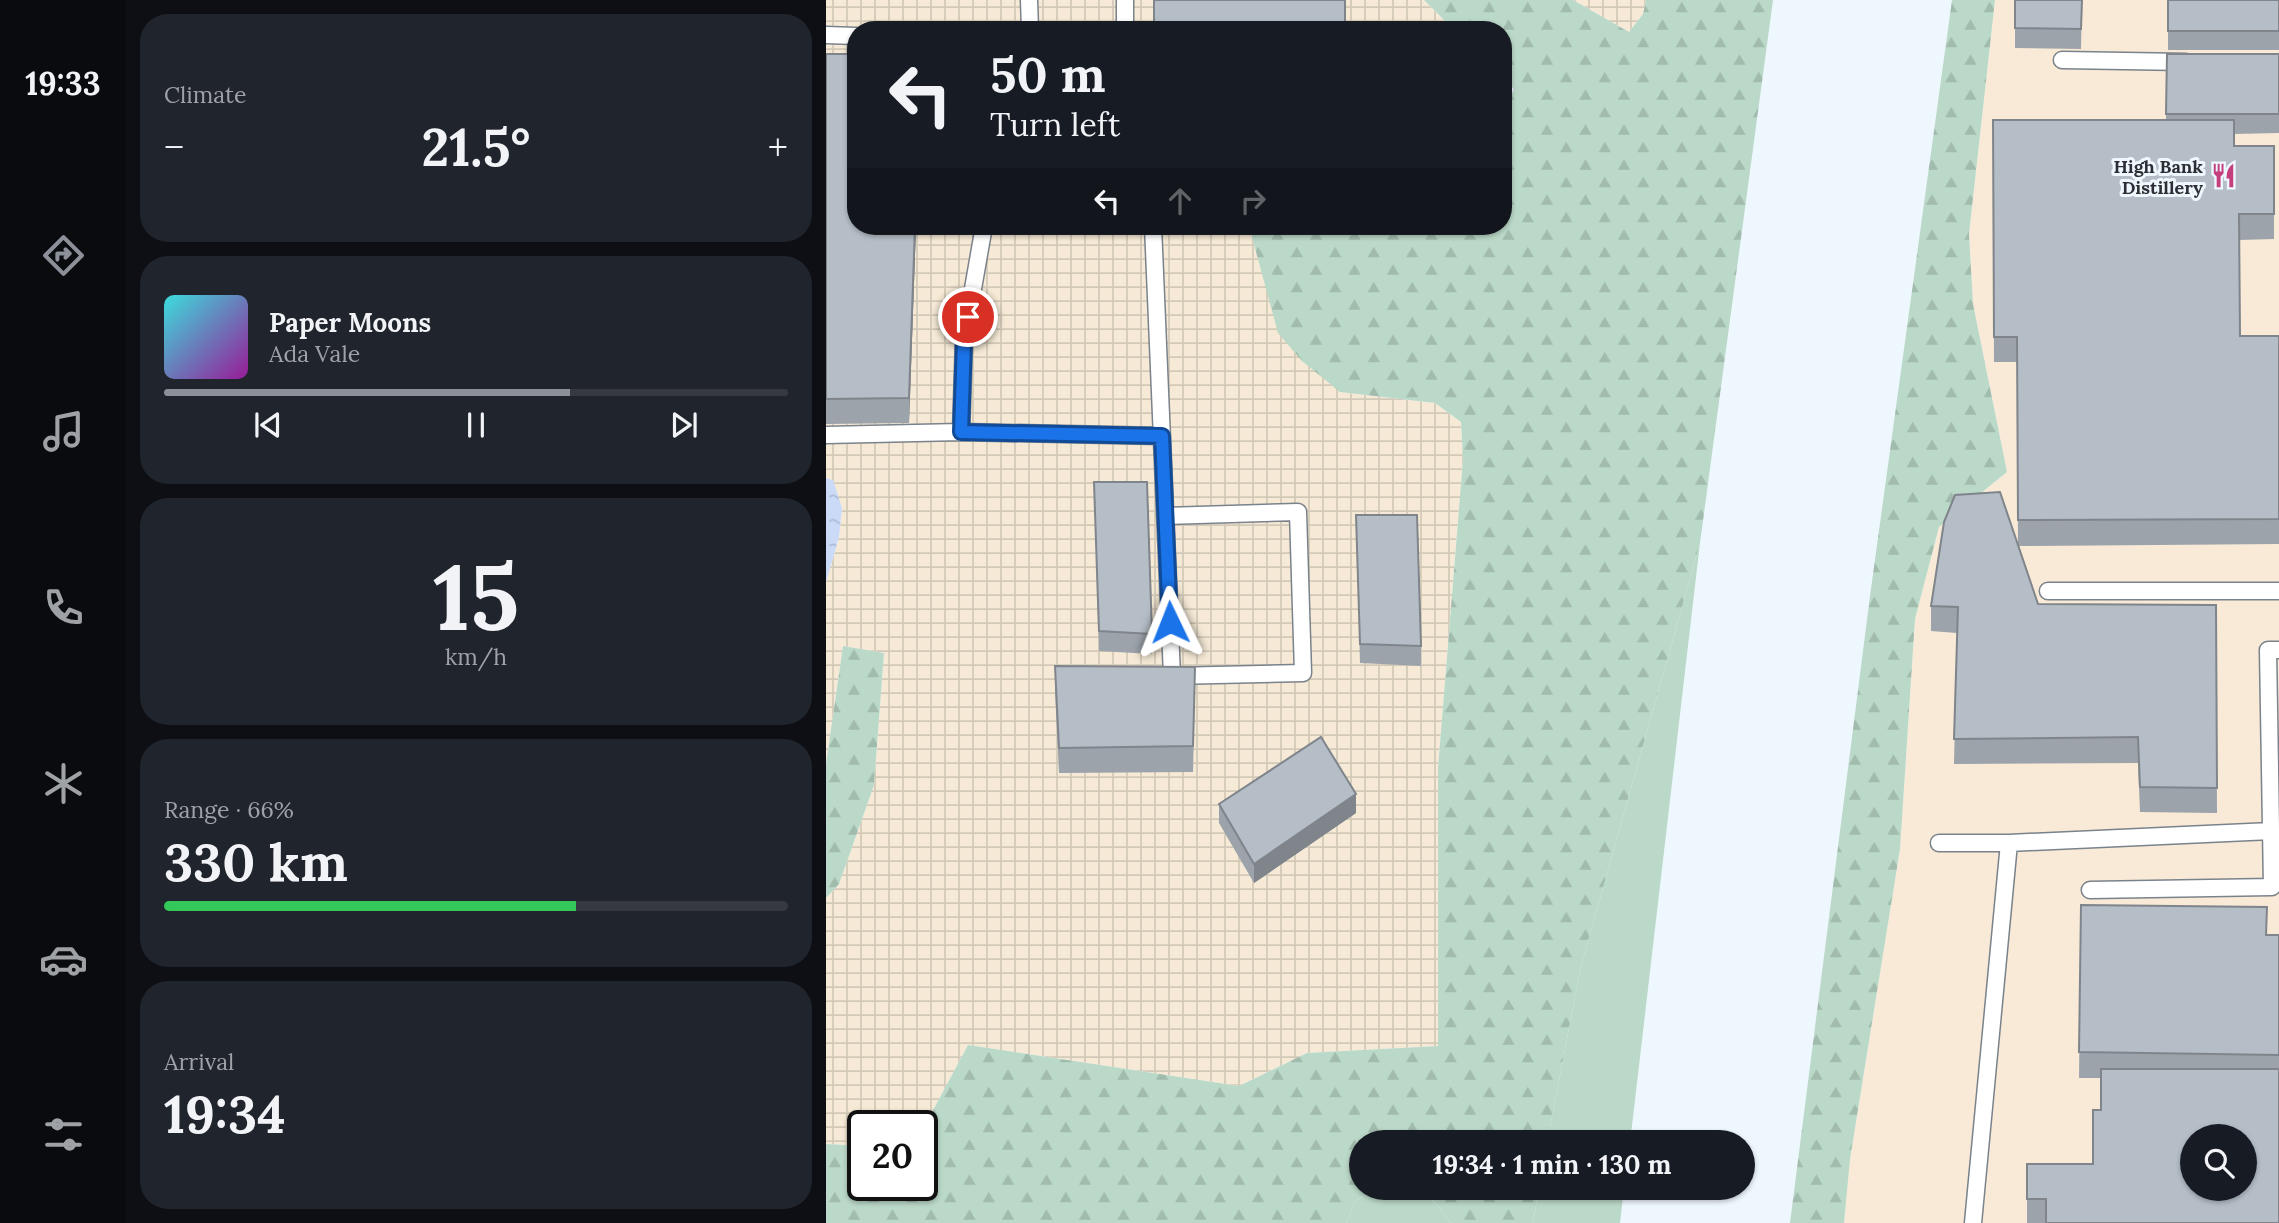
<!DOCTYPE html>
<meta charset="utf-8">
<style>
:root{--surface:#171b24;--page:#20242c;--text:#f1f3f6;--muted:#9ea1a6;--line:#363941;--accent:#8c9099}
body{margin:0;font-family:Lora,serif;background:var(--page);color:var(--text);height:100vh;display:flex;flex-direction:column;font-size:26px;white-space:nowrap}
*{box-sizing:border-box;margin:0}
p{font-size:23px;color:var(--muted)}
.icon{flex:none;width:38px;height:38px;fill:none;stroke:currentColor;stroke-width:2;stroke-linecap:round;stroke-linejoin:round}
.map{position:relative;flex:1;overflow:hidden}
.panel{display:flex;flex-direction:column;gap:14px;padding:14px;background:#0d0f14;width:700px}
.panel>*{flex:none}
.top-card{position:absolute;left:21px;top:21px;width:665px;height:214px;border-radius:28px;box-shadow:0 2px 5px #0004;background:#171b24;color:var(--text);overflow:hidden}
.fabs{position:absolute;left:1354px;top:1124px;display:grid;gap:14px}
.fabs a{display:grid;place-items:center;width:77px;height:77px;border-radius:50%;background:var(--surface);box-shadow:0 2px 5px #0004;font-size:35px}
.speed{position:absolute;left:21px;top:1110px;display:flex;gap:14px;font-size:35px;font-weight:700;text-align:center}
.speed>*{display:grid;place-content:center;width:91px;height:91px;border-radius:50%;background:var(--surface);box-shadow:0 2px 5px #0004;line-height:1}
.speed .limit{border:4px solid #111;border-radius:10px;background:#fff;color:#111}
.pin{position:absolute;display:grid;place-items:center;width:60px;height:60px;color:#fff;margin:-30px;border:4px solid #fff;border-radius:50%;box-shadow:0 2px 7px #0007}
.me{position:absolute;width:77px;margin:-38px;rotate:358deg;stroke-linejoin:round;filter:drop-shadow(0 0 5px #0008)}
.turn{display:flex;align-items:center;gap:24px;height:147px;padding:0 28px;font-size:32px}
.turn .icon{width:91px;height:91px;stroke-width:2.5}
.turn b{display:block;font-size:49px;line-height:60px}
.lanes{display:flex;align-items:center;height:66px;padding:0 28px;background:#0003;justify-content:center;gap:35px;direction:ltr}
.lanes .off{opacity:.35}
.big{font-size:52px;font-weight:700;line-height:1.1}
.panel .widget{flex:1;display:flex;flex-direction:column;justify-content:center;gap:10px;min-width:0;padding:0 24px;border-radius:28px;background:var(--page)}
.panel .dial{align-items:center;gap:0}
.dial b{font-size:91px;line-height:1}
.song{display:flex;align-items:center;gap:21px}
.cover{width:84px;height:84px;border-radius:10px;background:linear-gradient(135deg,hsl(180 70% 55%),hsl(300 70% 35%))}
.played{height:7px;border-radius:4px;background:linear-gradient(90deg,var(--accent) 65%,var(--line) 65%)}
.keys{display:flex;justify-content:space-around;direction:ltr}
.heat{display:flex;justify-content:space-between;align-items:center;font-size:38px;direction:ltr}
.charge{height:10px;border-radius:5px;background:linear-gradient(90deg,#34c759 66%,var(--line) 0)}
.trip{position:absolute;left:523px;top:1130px;width:406px;height:70px;border-radius:35px;background:var(--surface);box-shadow:0 2px 5px #0004;font-weight:700;line-height:70px;text-align:center}
main{display:flex;flex:1;min-height:0}
.dock{display:flex;flex-direction:column;width:126px;justify-content:space-around;align-items:center;background:#090b0e;color:var(--muted)}
.dock .icon{width:49px;height:49px}
.dock .selected{color:var(--accent)}
.dock b{font-size:32px;color:var(--text)}
.map>svg:first-child{display:block}
.commercial{fill:#f8ead6;fill-rule:evenodd}
.industrial{fill:url(#industrial-grid)}
.green{fill:#bbd9c8}
.forest{fill:url(#forest-firs)}
.water{fill:url(#water-ripples)}
.lines{fill:none;stroke-linecap:round;stroke-linejoin:round}
.lane-casing{stroke:#7a828b;stroke-width:19}
.lane{stroke:#fff;stroke-width:16}
.wall{fill:#9ca3ab}
.shaded-wall{fill:#7f858b}
.building{fill:#b5bec7;stroke:#7f858b;stroke-width:2;fill-rule:evenodd}
.route-casing{stroke:#114b97;stroke-width:18}
.route{stroke:#1a73e8;stroke-width:12}
.labels{text-anchor:middle;dominant-baseline:central;stroke-width:6;stroke-linejoin:round;paint-order:stroke}
.poi-label{font-size:18px;font-weight:bold;fill:#2b2e32;stroke:#eff7fe;text-anchor:end}
</style>
<main>
<nav class="dock">
<b>19:33</b>
<svg class="icon selected" aria-label="directions" viewBox="0 0 24 24"><path d="M12 3l9 9-9 9-9-9zM9 14v-3h6M13 9l2 2-2 2"/></svg>
<svg class="icon" aria-label="music" viewBox="0 0 24 24"><path d="M9 18V5l10-2v13"/><circle cx="6" cy="18" r="3"/><circle cx="16" cy="16" r="3"/></svg>
<svg class="icon" aria-label="phone" viewBox="0 0 24 24"><path d="M5 4h4l2 5-3 2q2 4 5 5l2-3 5 2v4C11 20 4 13 5 4z"/></svg>
<svg class="icon" aria-label="climate" viewBox="0 0 24 24"><path d="M12 3v18M4 7l16 10M4 17L20 7"/></svg>
<svg class="icon" aria-label="car" viewBox="0 0 24 24"><path d="M5 17H2v-5l4-1 3-4h7l3 4 3 1v5h-3M9 17h6M6 11h13"/><circle cx="7" cy="17" r="2"/><circle cx="17" cy="17" r="2"/></svg>
<svg class="icon" aria-label="filters" viewBox="0 0 24 24"><path d="M4 7h16M4 17h16"/><circle cx="9" cy="7" r="2"/><circle cx="15" cy="17" r="2"/></svg>
</nav>
<section class="panel">
<div class="widget"><p>Climate</p>
<div class="heat"><a>−</a><b class="big">21.5°</b><a>+</a></div>
</div>
<div class="widget">
<div class="song"><i class="cover"></i><div><b>Paper Moons</b><p>Ada Vale</p></div></div>
<div class="played"></div>
<div class="keys"><svg class="icon" aria-label="previous" viewBox="0 0 24 24"><path d="M18 5L8 12l10 7zM5 5v14"/></svg><svg class="icon" aria-label="pause" viewBox="0 0 24 24"><path d="M8 5v14M16 5v14"/></svg><svg class="icon" aria-label="next" viewBox="0 0 24 24"><path d="M6 5l10 7-10 7zM19 5v14"/></svg></div>
</div>
<div class="widget dial"><b>15</b><p>km/h</p></div>
<div class="widget"><p>Range · 66%</p><b class="big">330 km</b><div class="charge"></div></div>
<div class="widget"><p>Arrival</p><b class="big">19:34</b></div>
</section>
<div class="map">
<svg width="1453" height="1223" viewBox="0 0 1453 1223">
<defs>
<pattern id="industrial-grid" width="8" height="8" patternUnits="userSpaceOnUse" patternTransform="scale(1.75)"><rect width="8" height="8" fill="#f6ead6"/><path d="M0 4h8M4 0v8" fill="none" stroke="#d3c9b8"/></pattern>
<pattern id="forest-firs" width="22" height="20" patternUnits="userSpaceOnUse" patternTransform="scale(1.75)"><rect width="22" height="20" fill="#bbd9c8"/><path d="M5 1l3.5 6h-7zM16 11l3.5 6h-7z" fill="#a1bbac"/></pattern>
<pattern id="water-ripples" width="26" height="14" patternUnits="userSpaceOnUse" patternTransform="scale(1.75)"><rect width="26" height="14" fill="#cbdaf7"/><path d="M2 4q2-2 4 0t4 0M15 11q2-2 4 0t4 0" fill="none" stroke="#aebbd4"/></pattern>
</defs>
<rect width="100%" height="100%" fill="#eff7fe"/>
<path class="commercial" d="M1169,0H1453V1223H1018L1024,1159L1074,849L1089,619L1113,527L1181,472L1147,304L1143,234ZM1367,1136H1419V1188H1367Z"/>
<path class="industrial" d="M0,0H598L628,30H30V226H423L438,278L514,392L609,403L635,422L637,459L612,768V1046L481,1053L413,1086L142,1045L105,1114L86,1125H37V1146L0,1144V898L13,884L48,785L58,653L17,646L0,764V582L13,537L16,508L7,481L0,478Z
M747,0H820L817,14L803,32Z"/>
<path class="green" d="M874,543L804,1143H721L755,966Z
M555,1188C599,1188 598,1188 625,1223H520L530,1200Z
M713,1188H798L794,1223H707Z"/>
<path class="forest" d="M598,0H747L803,32L817,14L820,0H947L874,543L755,966L721,1143H536V1188H555L530,1200L520,1223H0V1144L37,1146V1185H96V1125H86L105,1114L142,1045L413,1086L481,1053L612,1046V768L637,459L635,422L609,403L514,392L476,361L452,333L423,226H677V112L688,89L677,78V30H628Z
M1126,0H1169L1143,234L1147,304L1181,472L1113,527L1089,619L1074,849L1024,1159L1018,1223H964L1044,596Z
M17,646L58,653L48,785L13,884L0,898V764Z
M582,1188H713L707,1223H625L602,1194Z"/>
<path class="water" d="M0,478L7,480L16,508L13,537L0,582Z"/>
<g class="lines">
<defs>
<path id="lane" d="M203,0L204,30
M299,0V30
M0,35L30,36
M1236,60L1360,62
M327,226L346,676L477,673L472,512L339,516
M135,432L336,436
M0,435L135,432L138,340L158,226
M1222,591H1453
M1113,843H1183
M1264,890L1446,887L1442,650H1453
M1147,1223L1183,843L1445,831"/>
</defs>
<use href="#lane" class="lane-casing"/>
<use href="#lane" class="lane"/>
</g>
<path class="wall" d="M328,0L519,30H328Z
M1189,0H1256L1255,49L1189,48Z
M1342,0H1453V50H1342Z
M0,54L30,226H90L83,423L0,424Z
M1341,54H1453V133L1408,134V146H1448V239L1413,240L1414,336H1453V544L1192,546L1212,604L1390,605L1391,813L1314,812L1312,763L1128,764L1131,633L1105,631V606L1192,545L1191,362H1168L1167,120H1340Z
M268,482L326,634V654L273,651Z
M530,515L595,646V666L534,663Z
M229,666L369,692L367,772L233,773L229,691Z
M393,804L530,813L428,883L393,823Z
M1255,905L1441,935H1453V1223H1201V1164H1267L1275,1110V1078H1253Z"/>
<path class="shaded-wall" d="M89,226H90L83,423V398Z
M530,794V813L428,883V864Z"/>
<path class="building" d="M328,0H519V30L328,28Z
M1189,0H1256L1255,29L1189,28Z
M1342,0H1453V31H1342Z
M0,54H30V226H89L83,398L0,399Z
M1341,54H1453V114H1340Z
M1167,120H1408V146H1448V214H1413L1414,336H1453V519L1192,520L1191,337H1168Z
M268,482H321L326,634L273,631Z
M1174,492L1212,604L1390,605L1391,788L1314,787L1312,737L1128,739L1132,607L1105,606L1118,522L1129,495Z
M530,515H591L595,646L534,644Z
M229,666L369,667L367,746L233,748Z
M495,737L530,794L428,864L393,804Z
M1255,905L1441,907L1440,935H1453V1055L1253,1052Z
M1275,1069H1453V1223H1220V1199H1201V1164H1267V1110H1275ZM1367,1136H1419V1188H1367Z"/>
<g class="lines">
<defs>
<path id="route" d="M142,317L138,340L135,432L336,436L344,622"/>
</defs>
<use href="#route" class="route-casing"/>
<use href="#route" class="route"/>
</g>
<defs>
<symbol id="restaurant-bare" viewBox="-9 -9 18 18"><path d="M-5-6h1v4h1v-4h1v4h1v-4h1v5L-1.5 .5V6h-2V.5L-5-1ZM5-6V6H3V1.5H1.5Q1.5-4 5-6Z" fill="#c53e7e" stroke="#eff7fe" stroke-width="2.5" paint-order="stroke"/></symbol>
</defs>
<g fill-rule="evenodd">
<use href="#restaurant-bare" x="1380" y="158" width="35" height="35"/>
</g>
<g class="labels">
<g class="poi-label">
<text x="1377" y="166">High Bank<tspan x="1377" dy="21">Distillery</tspan></text>
</g>
</g>
</svg>
<div class="fabs">
<a><svg class="icon" aria-label="search" viewBox="0 0 24 24"><circle cx="10" cy="10" r="6"/><path d="M15 15l6 6"/></svg></a>
</div>
<div class="speed"><div class="limit">20</div></div>
<div class="pin" style="left:142px;top:317px;background:#d93025"><svg class="icon" aria-label="arrive" viewBox="0 0 24 24"><path d="M6 21V4h12l-3 4 3 4H6"/></svg></div>
<svg class="me" style="left:344px;top:622px" viewBox="-20 -20 40 40"><path d="M0-17L14 15 0 8-14 15z" fill="#1a73e8" stroke="#fff" stroke-width="4"/></svg>
<div class="trip">19:34 · 1 min · 130 m</div>
<div class="top-card">
<div class="turn"><svg class="icon" aria-label="left" viewBox="0 0 24 24"><path d="M17 20v-9H6M10 6l-5 5 5 5"/></svg><div><b>50 m</b>Turn left</div></div>
<div class="lanes"><svg class="icon" aria-label="left" viewBox="0 0 24 24"><path d="M17 20v-9H6M10 6l-5 5 5 5"/></svg><svg class="icon off" aria-label="ahead" viewBox="0 0 24 24"><path d="M12 20V5M6 11l6-6 6 6"/></svg><svg class="icon off" aria-label="right" viewBox="0 0 24 24"><path d="M7 20v-9h11M14 6l5 5-5 5"/></svg></div>
</div>
</div>
</main>
